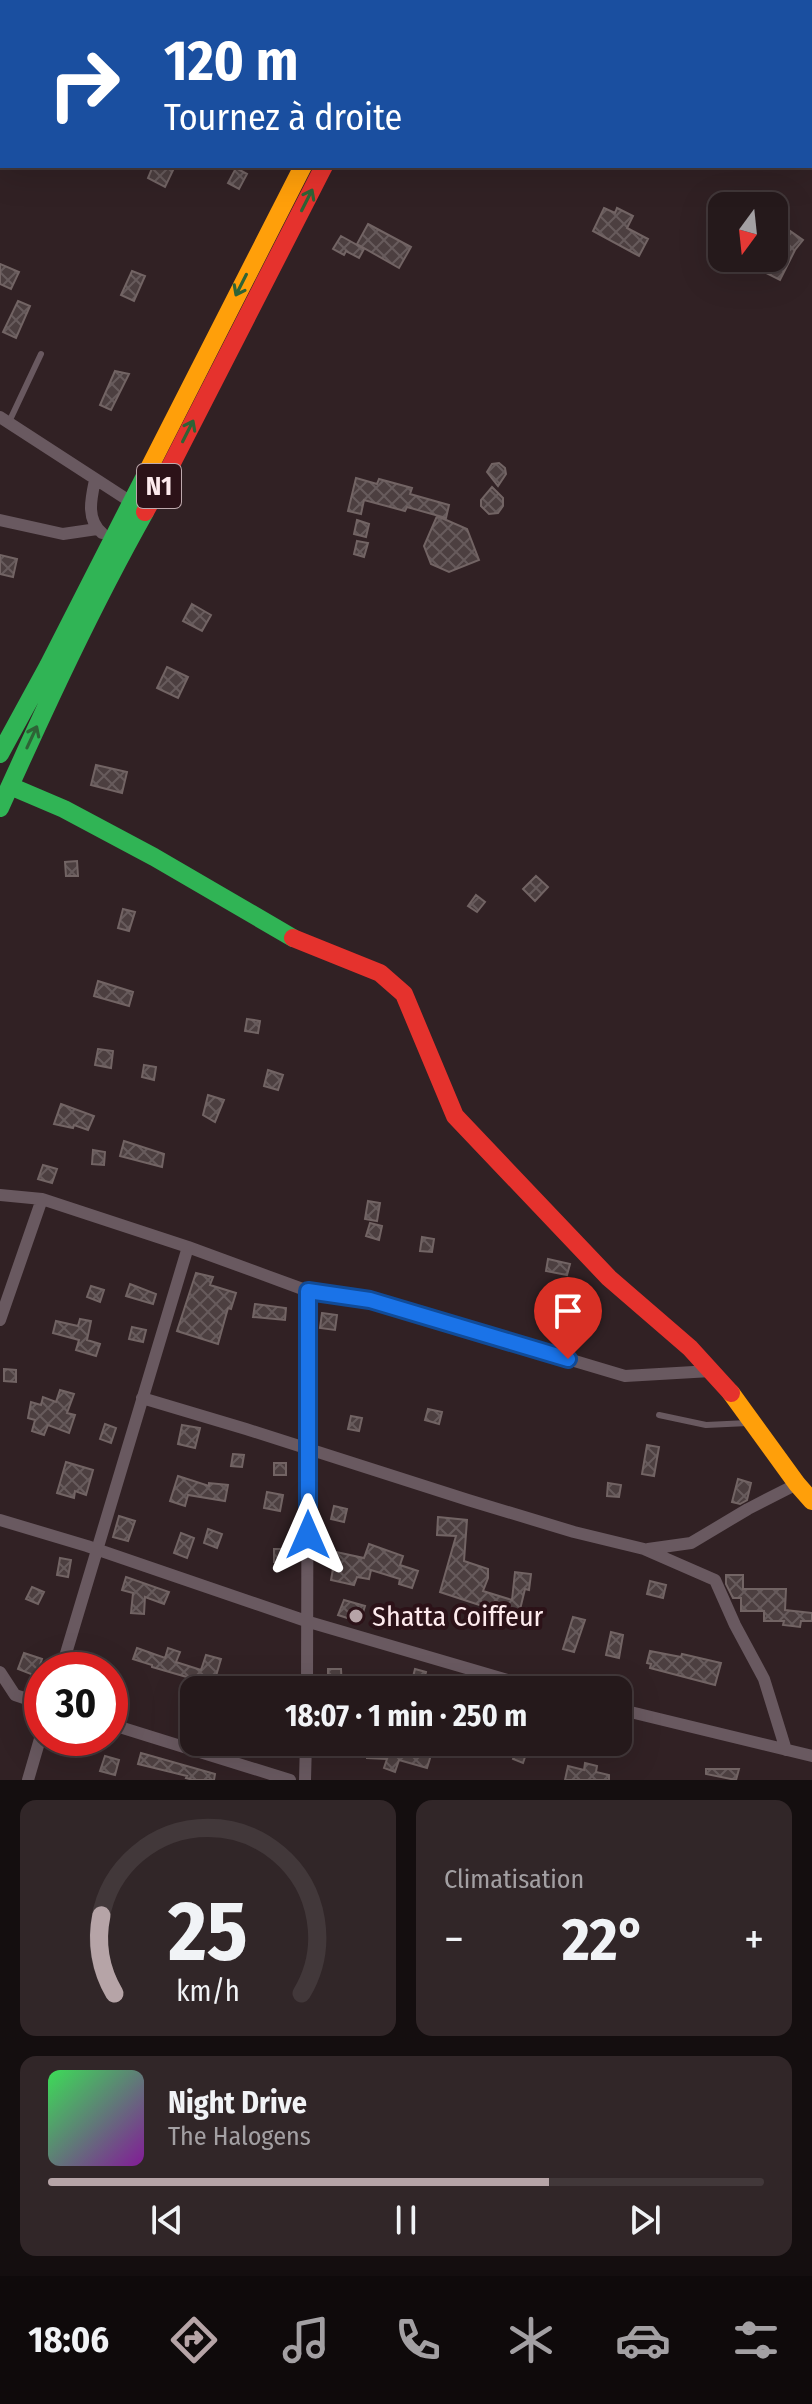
<!DOCTYPE html>
<html lang="fr">
<meta charset="utf-8">
<style>
:root{--surface:#25191b;--page:#312628;--text:#f1f3f6;--muted:#a3a0a3;--line:#42383a;--accent:#b6a4a7}
body{margin:0;font-family:"Fira Sans Condensed",sans-serif;background:var(--page);color:var(--text);height:100vh;display:flex;flex-direction:column;font-size:30px;white-space:nowrap}
*{box-sizing:border-box;margin:0}
p{font-size:26px;color:var(--muted)}
.icon{flex:none;width:44px;height:44px;fill:none;stroke:currentColor;stroke-width:2;stroke-linecap:round;stroke-linejoin:round}
.map{position:relative;height:1780px;overflow:hidden}
.details{display:flex;flex-direction:column;gap:20px;padding:20px;background:#140e0f;flex:1}
.details>*{flex:none}
.guide{position:absolute;left:0px;top:0px;width:812px;height:168px;box-shadow:0 8px 32px #0002,0 0 0 2px var(--line);background:#1a4fa0;color:#fff;overflow:hidden}
.needle{width:52px;rotate:195deg}
.controls{position:absolute;left:708px;top:192px;display:grid;gap:16px}
.controls a{display:grid;place-items:center;width:80px;height:80px;border-radius:16px;background:var(--surface);box-shadow:0 8px 32px #0002,0 0 0 2px var(--line);font-size:40px}
.speed{position:absolute;left:24px;top:1652px;display:flex;gap:16px;font-size:40px;font-weight:700;text-align:center}
.speed>*{display:grid;place-content:center;width:104px;height:104px;border-radius:50%;background:var(--surface);box-shadow:0 8px 32px #0002,0 0 0 2px var(--line);line-height:1}
.speed .limit{border:12px solid #d22;background:#fff;color:#111}
.pin{position:absolute;display:grid;place-items:center;width:68px;height:68px;color:#fff;margin:-82px -34px;border-radius:50% 50% 50% 0;rotate:-45deg;box-shadow:0 0 8px #0007}
.pin .icon{rotate:45deg}
.me{position:absolute;width:88px;margin:-44px;rotate:0deg;stroke-linejoin:round;filter:drop-shadow(0 0 6px #0008)}
.turn{display:flex;align-items:center;gap:28px;height:168px;padding:0 32px;font-size:36px}
.turn .icon{width:104px;height:104px;stroke-width:2.5}
.turn b{display:block;font-size:56px;line-height:68px}
.big{font-size:60px;font-weight:700;line-height:1.1}
.details .tile{flex:1;display:flex;flex-direction:column;justify-content:center;gap:12px;min-width:0;padding:0 28px;border-radius:16px;background:var(--page)}
.details .dial{align-items:center;gap:0}
.dial svg{height:208px;overflow:visible;fill:none;stroke:var(--line);stroke-width:7;stroke-linecap:round;text-anchor:middle}
.dial text{fill:var(--text);stroke:none}
.song{display:flex;align-items:center;gap:24px}
.cover{width:96px;height:96px;border-radius:12px;background:linear-gradient(135deg,hsl(130 70% 55%),hsl(290 70% 35%))}
.played{height:8px;border-radius:4px;background:linear-gradient(90deg,var(--accent) 70%,var(--line) 70%)}
.keys{display:flex;justify-content:space-around;direction:ltr}
.heat{display:flex;justify-content:space-between;align-items:center;font-size:44px;direction:ltr}
.details .tiles{flex:1;display:grid;gap:20px;grid-template-columns:1fr 1fr}
.tile:last-child{grid-column:span 2}
.trip{position:absolute;left:180px;top:1676px;width:452px;height:80px;border-radius:16px;background:var(--surface);box-shadow:0 8px 32px #0002,0 0 0 2px var(--line);font-weight:700;line-height:80px;text-align:center}
.tab-bar{display:flex;height:128px;justify-content:space-around;align-items:center;background:#0f0a0b;color:var(--muted)}
.tab-bar .icon{width:56px;height:56px}
.tab-bar .current{color:var(--accent)}
.tab-bar b{font-size:36px;color:var(--text)}
.map>svg:first-child{display:block}
.building{fill:url(#building-cross-hatch);stroke:#726464;stroke-width:2}
.lines{fill:none;stroke-linecap:round;stroke-linejoin:round}
.lane{stroke:#695960;stroke-width:6}
.street{stroke:#695960;stroke-width:12}
.fast{stroke:#30b455;stroke-width:18}
.slow{stroke:#ff9f0a;stroke-width:18}
.jam{stroke:#e5322d;stroke-width:18}
.oneway{stroke:#2e6336}
.route-casing{stroke:#114b97;stroke-width:20}
.route{stroke:#1a73e8;stroke-width:14}
.poi-dot{fill:#b6a4a7;stroke:#2c1218;stroke-width:3}
.labels{text-anchor:middle;dominant-baseline:central;stroke-width:8;stroke-linejoin:round;paint-order:stroke}
.shield{fill:#2c1218;stroke:#bea9ad;stroke-width:2}
.shield-label{font-size:26px;font-weight:bold;fill:#fdeaed}
.poi-label{font-size:28px;fill:#fdeaed;stroke:#2c1218;text-anchor:start}
</style>
<div class="map">
<svg width="812" height="1780" viewBox="0 0 812 1780">
<defs>
<pattern id="building-cross-hatch" width="8" height="8" patternUnits="userSpaceOnUse" patternTransform="scale(2)"><rect width="8" height="8" fill="#4c3f40"/><path d="M0 0l8 8M0 8l8-8" fill="none" stroke="#675b5c"/></pattern>
</defs>
<rect width="100%" height="100%" fill="#312124"/>
<path class="building" d="M153,166H175L165,187L148,178Z
M236,168L247,174L239,189L228,183Z
M604,208L615,213L617,208L633,216L627,228L648,239L639,256L593,231Z
M368,224L411,247L399,268L357,244Z
M786,228L803,240L795,250L780,280L737,258H774V248Z
M341,236L364,249L359,258L346,251L344,255L333,249Z
M0,264L19,272L11,289L0,284Z
M132,271L145,276L134,301L121,295Z
M18,301L30,306L16,338L3,332Z
M115,371L129,374L111,410L100,405Z
M499,463L505,468L506,474L498,486L487,472L492,464Z
M356,478L377,484L379,479L412,488L410,494L449,505L446,518L407,507L405,511L364,500L361,514L348,511Z
M492,487L503,498V506L498,513L489,514L481,506V500Z
M437,516L467,529L479,560L449,572L431,564L424,546Z
M357,520L369,524L366,537L354,534Z
M357,541L368,543L364,557L354,554Z
M0,555L17,559L13,577L0,574Z
M192,604L211,615L202,631L183,621Z
M167,667L188,677L178,698L157,688Z
M96,765L127,772L122,793L91,785Z
M77,861L78,876H66L65,862Z
M536,876L548,887L535,901L523,889Z
M476,895L485,902L477,912L468,906Z
M123,909L135,912L129,931L118,928Z
M98,981L133,992L129,1006L94,996Z
M247,1019L260,1021L258,1033L245,1031Z
M98,1049L113,1051L111,1068L95,1065Z
M144,1065L156,1067L154,1080L142,1077Z
M268,1070L283,1075L278,1090L264,1086Z
M208,1095L224,1100L215,1122L203,1115Z
M61,1104L94,1116L88,1130L74,1125L73,1128L54,1124Z
M124,1141L164,1154L162,1167L120,1156Z
M93,1150L105,1152L104,1165L92,1164Z
M43,1165L57,1169L52,1183L38,1179Z
M368,1201L380,1203L377,1221L365,1219Z
M370,1223L382,1226L379,1240L366,1236Z
M422,1237L434,1239L432,1252L420,1251Z
M548,1259L570,1264L567,1275L546,1271Z
M196,1273L213,1277L210,1285L236,1293L231,1309L228,1308L218,1344L177,1331Z
M130,1284L156,1294L153,1304L126,1296Z
M91,1286L104,1290L100,1302L87,1297Z
M255,1304L286,1308L285,1320L253,1317Z
M322,1313L337,1315L335,1330L320,1328Z
M80,1319L91,1321L87,1340L100,1344L96,1356L76,1350L79,1340L53,1333L56,1321L78,1326Z
M132,1327L146,1330L143,1342L129,1339Z
M4,1369L16,1370V1382L4,1381Z
M60,1390L74,1394L67,1413L75,1415L69,1433L48,1425L44,1435L32,1431L35,1420L28,1418L31,1402L41,1405L43,1397L56,1402Z
M428,1409L442,1412L439,1424L425,1420Z
M351,1416L362,1418L359,1431L348,1429Z
M105,1424L116,1428L111,1443L100,1439Z
M182,1425L200,1428L195,1448L178,1444Z
M647,1445L659,1447L654,1476L642,1474Z
M233,1454L244,1455L242,1467L231,1466Z
M66,1462L93,1470L86,1495L75,1491L74,1498L57,1493Z
M274,1463H286V1475H274Z
M178,1476L209,1486V1483L228,1485L225,1501L188,1495L185,1506L170,1501Z
M738,1479L751,1483L747,1500L740,1504L732,1502Z
M608,1483L621,1485L619,1497L607,1496Z
M267,1492L283,1495L280,1511L264,1508Z
M334,1506L347,1509L344,1522L331,1519Z
M119,1516L135,1521L128,1541L113,1537Z
M438,1517L467,1520L464,1561L488,1569V1578L483,1591L512,1600L515,1572L531,1574L529,1590L525,1589L516,1626L509,1625L510,1615L440,1592L456,1536L437,1535Z
M208,1529L222,1534L217,1548L204,1543Z
M181,1533L194,1538L187,1558L174,1553Z
M369,1544L403,1556L400,1565L418,1571L412,1588L399,1584L400,1579L371,1570L369,1579L357,1577L354,1585L331,1580L336,1552L364,1558Z
M274,1549H286L285,1562H274Z
M60,1558L71,1560L68,1577L57,1575Z
M726,1575H743V1589H786L785,1610L812,1613V1621H801L800,1627L783,1625L784,1621H764V1611H741V1598H733L726,1584Z
M126,1577L169,1592L164,1604L145,1597L144,1614L131,1613L133,1593L122,1590Z
M650,1581L666,1585L663,1598L647,1594Z
M32,1587L44,1592L38,1604L26,1599Z
M344,1600L365,1606L360,1622L338,1615Z
M573,1617L585,1620L574,1652L563,1649Z
M611,1632L623,1635L619,1658L606,1655Z
M137,1648L165,1658L168,1648L180,1652L176,1662L201,1670L206,1655L221,1659L216,1676L250,1690H202L204,1682L152,1667V1665L133,1659Z
M650,1651L681,1657L682,1654L721,1663L715,1685L650,1668L651,1664L647,1663Z
M24,1653L42,1659L36,1676L18,1669Z
M328,1669H341L342,1688H328Z
M415,1669L426,1672L423,1684L412,1681Z
M262,1677L295,1688V1690H258Z
M368,1742L390,1744V1742H435L427,1768L399,1760L395,1772L384,1768L387,1759L367,1758Z
M519,1742H530L523,1763L513,1759Z
M141,1753L215,1774L214,1780H193L186,1778L187,1776L138,1764Z
M105,1756L119,1760L115,1775L100,1771Z
M585,1763L597,1766L596,1772L609,1775V1780H565L568,1766L584,1770Z
M706,1769H739L736,1780L706,1774Z"/>
<g class="lines">
<path class="lane" d="M9,422L41,354
M659,1415L706,1425L748,1423"/>
<path class="street" d="M0,417L131,502
M95,480C91,499 86,519 102,533
M0,520L63,534L97,529
M0,1195L42,1199L188,1247L308,1291L370,1300L625,1376L711,1371
M0,1320L42,1199
M142,1398L246,1429L468,1500L574,1532L644,1549L715,1580L735,1625L764,1679L786,1750
M0,1520L87,1546L309,1622L542,1690
M648,1549L691,1543L748,1509L797,1484
M61,1670L188,1247
M0,1672L15,1695L42,1704
M307,1690L308,1291
M618,1709L812,1756
M110,1724L290,1780
M28,1780L42,1732
M305,1780L306,1742"/>
<path class="fast" d="M0,754L48,666L145,476
M10,786L64,809L154,857L293,938
M0,808C45,708 91,608 145,512"/>
<path class="slow" d="M258,0L261,2
M145,476L303,166
M731,1393L797,1484L812,1501"/>
<path class="jam" d="M395,2L396,0
M145,512L171,465L324,166
M293,938L380,973L404,994L455,1116L609,1278L690,1348L731,1393"/>
</g>
<defs><path id="oneway-shaft" d="M-6 0H5M1.5-3L5.5 0L1.5 3" fill="none" stroke-width="1.6" stroke-linecap="round" stroke-linejoin="round" transform="scale(2)"/></defs>
<g class="oneway">
<use href="#oneway-shaft" transform="translate(307 200) rotate(-63)"/>
<use href="#oneway-shaft" transform="translate(241 285) rotate(117)"/>
<use href="#oneway-shaft" transform="translate(188 431) rotate(-63)"/>
<use href="#oneway-shaft" transform="translate(32 737) rotate(-65)"/>
</g>
<g class="lines">
<defs>
<path id="route" d="M308,1535V1291L370,1300L568,1359"/>
</defs>
<use href="#route" class="route-casing"/>
<use href="#route" class="route"/>
</g>
<circle class="poi-dot" cx="356" cy="1616" r="8"/>
<g class="labels">
<rect class="shield" x="137" y="464" width="44" height="44" rx="6"/>
<g class="shield-label">
<text x="159" y="486">N1</text>
</g>
<g class="poi-label">
<text x="372" y="1616">Shatta Coiffeur</text>
</g>
</g>
</svg>
<div class="controls">
<a><svg class="needle" viewBox="-14 -14 28 28"><path d="M0-13l5 13h-10z" fill="#e53935"/><path d="M0 13l5-13h-10z" fill="#a3a0a3"/></svg></a>
</div>
<div class="speed"><div class="limit">30</div></div>
<div class="pin" style="left:568px;top:1359px;background:#d93025"><svg class="icon" aria-label="arrive" viewBox="0 0 24 24"><path d="M6 21V4h12l-3 4 3 4H6"/></svg></div>
<svg class="me" style="left:308px;top:1535px" viewBox="-20 -20 40 40"><path d="M0-17L14 15 0 8-14 15z" fill="#1a73e8" stroke="#fff" stroke-width="4"/></svg>
<div class="trip">18:07 · 1 min · 250 m</div>
<div class="guide">
<div class="turn"><svg class="icon" aria-label="right" viewBox="0 0 24 24"><path d="M7 20v-9h11M14 6l5 5-5 5"/></svg><div><b>120 m</b>Tournez à droite</div></div>
</div>
</div>
<section class="details">
<div class="tiles">
<div class="tile dial"><svg viewBox="0 0 100 80">
<path d="M14 69A42 42 0 1 1 86 69"/>
<path d="M14 69A42 42 0 0 1 9 39" stroke="#b6a4a7"/>
<text x="50" y="56" font-size="32" font-weight="700">25</text>
<text x="50" y="72" font-size="11">km/h</text>
</svg></div>
<div class="tile"><p>Climatisation</p>
<div class="heat"><a>−</a><b class="big">22°</b><a>+</a></div>
</div>
<div class="tile">
<div class="song"><i class="cover"></i><div><b>Night Drive</b><p>The Halogens</p></div></div>
<div class="played"></div>
<div class="keys"><svg class="icon" aria-label="previous" viewBox="0 0 24 24"><path d="M18 5L8 12l10 7zM5 5v14"/></svg><svg class="icon" aria-label="pause" viewBox="0 0 24 24"><path d="M8 5v14M16 5v14"/></svg><svg class="icon" aria-label="next" viewBox="0 0 24 24"><path d="M6 5l10 7-10 7zM19 5v14"/></svg></div>
</div>
</div>
</section>
<nav class="tab-bar">
<b>18:06</b>
<svg class="icon current" aria-label="directions" viewBox="0 0 24 24"><path d="M12 3l9 9-9 9-9-9zM9 14v-3h6M13 9l2 2-2 2"/></svg>
<svg class="icon" aria-label="music" viewBox="0 0 24 24"><path d="M9 18V5l10-2v13"/><circle cx="6" cy="18" r="3"/><circle cx="16" cy="16" r="3"/></svg>
<svg class="icon" aria-label="phone" viewBox="0 0 24 24"><path d="M5 4h4l2 5-3 2q2 4 5 5l2-3 5 2v4C11 20 4 13 5 4z"/></svg>
<svg class="icon" aria-label="climate" viewBox="0 0 24 24"><path d="M12 3v18M4 7l16 10M4 17L20 7"/></svg>
<svg class="icon" aria-label="car" viewBox="0 0 24 24"><path d="M5 17H2v-5l4-1 3-4h7l3 4 3 1v5h-3M9 17h6M6 11h13"/><circle cx="7" cy="17" r="2"/><circle cx="17" cy="17" r="2"/></svg>
<svg class="icon" aria-label="filters" viewBox="0 0 24 24"><path d="M4 7h16M4 17h16"/><circle cx="9" cy="7" r="2"/><circle cx="15" cy="17" r="2"/></svg>
</nav>
